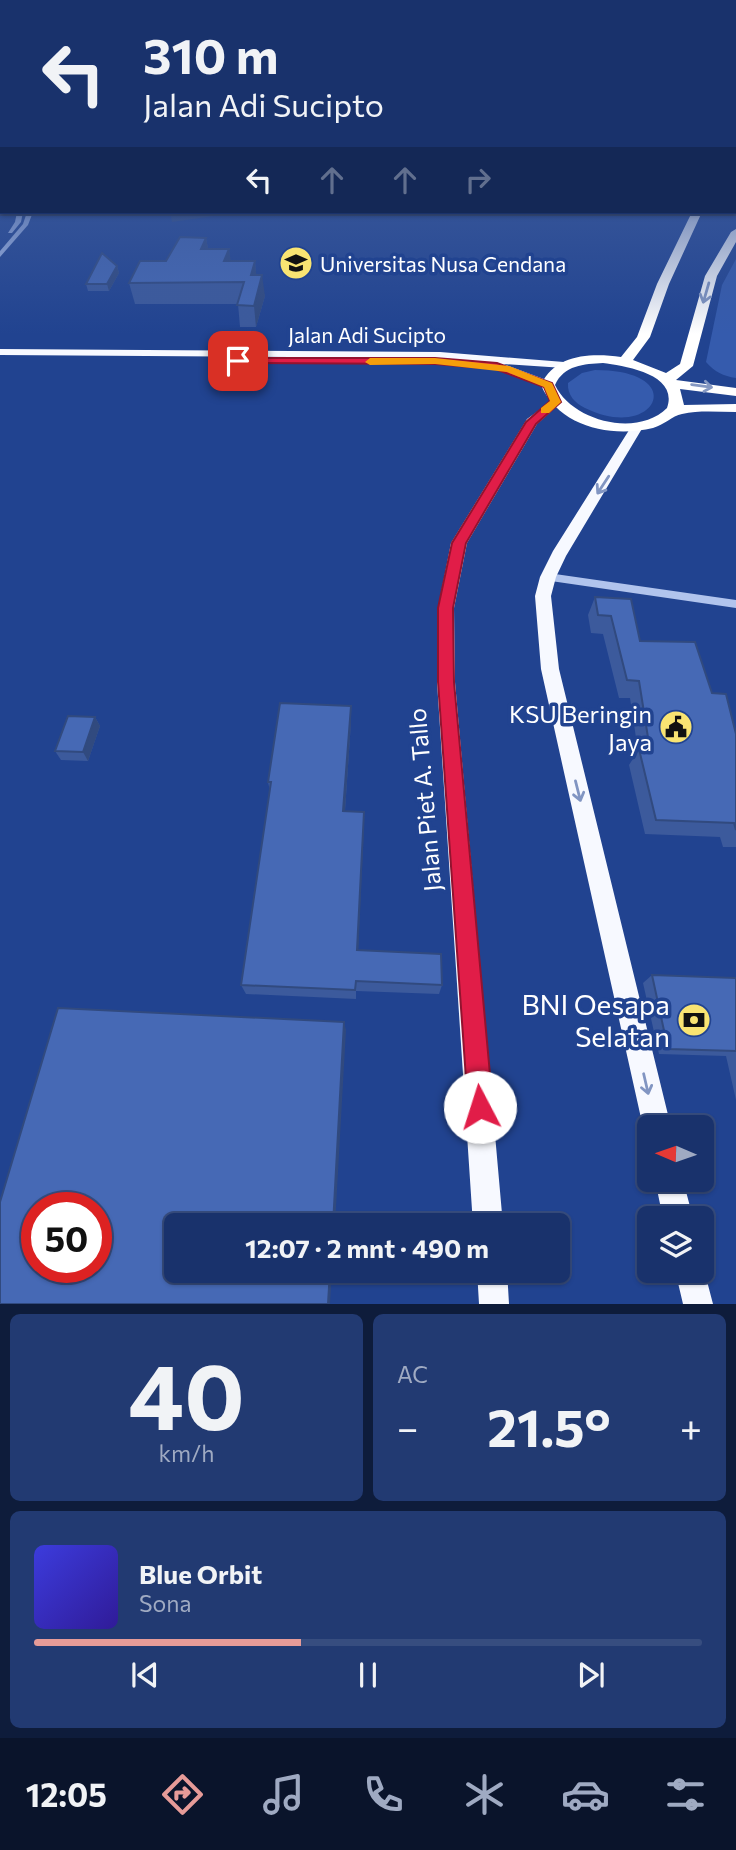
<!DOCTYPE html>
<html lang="id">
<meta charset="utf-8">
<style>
:root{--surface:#19326c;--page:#223a72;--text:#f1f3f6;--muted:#9faac2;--line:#374d7f;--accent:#e69b98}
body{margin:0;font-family:Commissioner,sans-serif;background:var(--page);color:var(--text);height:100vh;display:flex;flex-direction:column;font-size:26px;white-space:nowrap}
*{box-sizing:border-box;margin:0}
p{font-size:23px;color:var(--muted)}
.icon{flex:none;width:38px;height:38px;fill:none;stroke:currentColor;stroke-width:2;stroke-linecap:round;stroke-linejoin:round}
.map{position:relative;height:1304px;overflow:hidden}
.side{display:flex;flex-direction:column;gap:10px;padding:10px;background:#0e1c3b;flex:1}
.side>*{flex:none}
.hud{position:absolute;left:0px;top:0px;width:737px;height:214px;box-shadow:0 2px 5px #0004,0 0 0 2px var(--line);background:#19326c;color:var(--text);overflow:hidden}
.needle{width:46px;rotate:272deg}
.tools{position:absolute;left:637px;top:1115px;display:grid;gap:14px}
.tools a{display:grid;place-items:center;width:77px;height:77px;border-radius:10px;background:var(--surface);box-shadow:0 2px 5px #0004,0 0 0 2px var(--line);font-size:35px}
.speed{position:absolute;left:21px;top:1192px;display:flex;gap:14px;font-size:35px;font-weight:700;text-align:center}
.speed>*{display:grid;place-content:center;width:91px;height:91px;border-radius:50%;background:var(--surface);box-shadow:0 2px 5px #0004,0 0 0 2px var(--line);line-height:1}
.speed .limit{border:10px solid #d22;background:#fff;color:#111}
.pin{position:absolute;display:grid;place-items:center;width:60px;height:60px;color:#fff;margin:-30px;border-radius:14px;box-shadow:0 4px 10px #0006}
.me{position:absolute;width:77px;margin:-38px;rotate:355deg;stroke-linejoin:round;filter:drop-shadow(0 0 5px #0008)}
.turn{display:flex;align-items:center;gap:24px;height:147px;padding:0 28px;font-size:32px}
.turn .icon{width:91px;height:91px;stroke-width:2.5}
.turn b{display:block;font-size:49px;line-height:60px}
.lanes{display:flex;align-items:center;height:66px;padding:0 28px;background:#0003;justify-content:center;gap:35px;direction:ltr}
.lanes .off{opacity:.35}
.big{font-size:52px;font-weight:700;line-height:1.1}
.side .tile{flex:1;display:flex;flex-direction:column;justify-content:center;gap:10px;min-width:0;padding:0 24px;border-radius:10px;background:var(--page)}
.side .dial{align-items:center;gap:0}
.dial b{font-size:91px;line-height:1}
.song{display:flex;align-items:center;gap:21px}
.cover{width:84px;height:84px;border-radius:10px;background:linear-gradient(135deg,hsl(240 70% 55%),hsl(250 70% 35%))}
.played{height:7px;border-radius:4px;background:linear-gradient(90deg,var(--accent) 40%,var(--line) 40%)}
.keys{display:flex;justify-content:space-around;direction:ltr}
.heat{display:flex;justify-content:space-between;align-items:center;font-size:38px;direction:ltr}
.side .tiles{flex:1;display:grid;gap:10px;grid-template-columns:1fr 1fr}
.tile:last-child{grid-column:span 2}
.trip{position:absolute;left:164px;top:1213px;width:406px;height:70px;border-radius:10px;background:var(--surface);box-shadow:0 2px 5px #0004,0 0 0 2px var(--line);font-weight:700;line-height:70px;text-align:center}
.tab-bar{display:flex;height:112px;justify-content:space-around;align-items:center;background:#0a142b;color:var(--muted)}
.tab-bar .icon{width:49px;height:49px}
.tab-bar .selected{color:var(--accent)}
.tab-bar b{font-size:32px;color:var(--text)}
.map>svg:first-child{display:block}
.green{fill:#355bad}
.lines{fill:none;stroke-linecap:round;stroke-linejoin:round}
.minor{fill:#b1c4ed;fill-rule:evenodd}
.major{fill:#f7f9ff;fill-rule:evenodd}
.highway{fill:#fff;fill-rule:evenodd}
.wall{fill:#3c5a9c}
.shaded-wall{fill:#314a7f}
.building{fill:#4669b5;stroke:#314a7f;stroke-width:2;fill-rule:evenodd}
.oneway{stroke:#8598c2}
.oneway2{stroke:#8195c2}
.route{fill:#e11d48;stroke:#92132f;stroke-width:2}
.slow{fill:#f59e0b}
.labels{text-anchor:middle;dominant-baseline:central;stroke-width:7;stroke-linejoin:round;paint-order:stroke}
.far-poi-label{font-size:21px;fill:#fff;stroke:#214390;text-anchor:start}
.far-street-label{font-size:21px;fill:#fff;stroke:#214390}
.poi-label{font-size:24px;fill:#fff;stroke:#214390;text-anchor:end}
.street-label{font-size:24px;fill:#fff;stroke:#214390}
.near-poi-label{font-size:28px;fill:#fff;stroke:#214390;text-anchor:end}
</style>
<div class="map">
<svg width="736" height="1304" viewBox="0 0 736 1304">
<rect width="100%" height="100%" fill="#214390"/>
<path class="green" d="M736,259V378C723,376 715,372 706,362L722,285Z
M595,370C692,370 655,443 585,408C575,403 567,395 568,383L582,373Z"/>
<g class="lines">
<path class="minor" d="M0,163H2V167H0Z
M17,212H23L21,222L12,233H8L15,222Z
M27,212H33L28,225L0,257V251L23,224Z
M548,573L736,600V608L544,580L542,577Z"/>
<path class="major" d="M0,349L440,352L564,362L570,365L564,368L503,364L552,382V388L548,389L495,368L493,366L497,363L440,358L0,355Z
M556,398L562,402L537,424L467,543L454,608L455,682L503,1225H473L437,682L438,608L451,543L527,419Z
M637,423L643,427L566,556L556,577L551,596L559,669L671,1127H649V1137L643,1127L541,669L535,596L540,577L553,551L631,427Z
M655,1180H683L693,1218H663Z
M702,1262L713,1304H683L675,1270H702Z
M477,1270H507L509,1304H479Z"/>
<path class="highway" d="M692,212H702L669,284L650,337L633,360L666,373L680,364L705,276L731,232L736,229V242L717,276L693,366L676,380L736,388V396L680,389L684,405L736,404V412C718,412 699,410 682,414C672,416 664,425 653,428C611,438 559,427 541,385C555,354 591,353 621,357L637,337L657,284ZM603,363C625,366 679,374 667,408C637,438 572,421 555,385C564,365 584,364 603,363Z"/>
</g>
<path class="wall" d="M206,238L208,249H229L230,261H255L256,275L265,296L256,327H240L238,304H135L129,283Z
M117,266L119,273L109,291H88L86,284Z
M595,597L640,641L712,693L736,734V847H723L720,837L645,834L629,765L638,751L630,698H619L603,634L591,633L588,615Z
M95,717L100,726L88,761L61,760L55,751Z
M351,722L345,811L364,812L358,950L442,985L439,994L356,991V999L246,994L241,985L270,791L268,782Z
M652,975L736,978V1100L726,1056L659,1054L643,983Z"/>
<path class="shaded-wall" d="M170,212H242L172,222Z
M206,238L210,258L201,249Z
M229,249L232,270L224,261Z
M255,261L257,282L251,275Z
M117,266L119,273L109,291L107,284Z
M262,275L265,296L256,327L254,306Z
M351,706V722L344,826L343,811Z
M95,717L100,726L88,761L83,752Z
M364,812V826L358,960L357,950Z
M344,1022L346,1030L335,1225H333Z
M330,1270H332L330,1304H328Z"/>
<path class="building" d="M180,237L206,238L201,249H229L224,261H255L251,275H262L254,306L237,305L244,282L129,283L140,261H166Z
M102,253L117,266L107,284H86Z
M595,597L631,599L640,641L695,642L712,693L726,694L736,734V830L734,823L656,820L639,749L650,750L639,681L627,680L611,616L598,615Z
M280,703L351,706L343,811L364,812L357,950L441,954L442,985L356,981L355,990L241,985L271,782H268Z
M68,716L95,717L83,752L55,751Z
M652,975L736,978V1051L668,1049Z
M58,1008L344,1022L333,1225H177V1270H330L328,1304H0V1202ZM37,1208H96V1267H37Z"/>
<defs><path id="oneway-shaft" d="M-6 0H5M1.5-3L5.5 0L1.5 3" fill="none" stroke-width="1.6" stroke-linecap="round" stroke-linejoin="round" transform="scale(1.75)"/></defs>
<g class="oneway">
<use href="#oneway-shaft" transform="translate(706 293) rotate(106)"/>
<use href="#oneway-shaft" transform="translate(702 386) rotate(8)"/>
</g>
<g class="oneway2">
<use href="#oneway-shaft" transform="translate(603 485) rotate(123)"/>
<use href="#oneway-shaft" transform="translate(578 791) rotate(76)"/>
<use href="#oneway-shaft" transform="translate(646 1084) rotate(77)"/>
</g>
<linearGradient id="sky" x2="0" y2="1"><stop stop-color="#12254f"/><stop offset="0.45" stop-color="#3d5b9c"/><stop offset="1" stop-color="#3d5b9c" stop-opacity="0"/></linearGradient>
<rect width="736" height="334" fill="url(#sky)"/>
<path class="route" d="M238,358H435L497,363L552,383L561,402L536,424L466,543L453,608L454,682L493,1107L489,1116L480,1120L472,1116L468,1107L438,682V608L452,543L526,422L550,401L544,387L495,369L435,364L234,363V359Z"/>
<path class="slow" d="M435,358L509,366L552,383L561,402L549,413H541V408L550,401L544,387L507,372L435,364L370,365L365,362L370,358Z"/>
<defs>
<symbol id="university-disc" viewBox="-11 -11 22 22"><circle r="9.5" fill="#f9e472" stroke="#214390"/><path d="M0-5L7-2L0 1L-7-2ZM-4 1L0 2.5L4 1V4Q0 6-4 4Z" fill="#111"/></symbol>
<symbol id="civic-disc" viewBox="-11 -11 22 22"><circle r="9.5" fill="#f9e472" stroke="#214390"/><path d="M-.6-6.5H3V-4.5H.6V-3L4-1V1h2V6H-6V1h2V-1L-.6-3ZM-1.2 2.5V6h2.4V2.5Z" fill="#111"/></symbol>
<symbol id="bank-disc" viewBox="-11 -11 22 22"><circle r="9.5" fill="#f9e472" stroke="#214390"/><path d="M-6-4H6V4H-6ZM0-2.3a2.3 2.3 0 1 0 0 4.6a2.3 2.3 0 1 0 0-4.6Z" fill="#111"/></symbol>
</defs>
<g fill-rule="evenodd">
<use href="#university-disc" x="277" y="244" width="38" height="38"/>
<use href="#civic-disc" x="657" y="708" width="38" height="38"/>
<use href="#bank-disc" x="675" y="1001" width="38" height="38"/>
</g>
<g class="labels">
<g class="far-poi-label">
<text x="320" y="263">Universitas Nusa Cendana</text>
</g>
<g class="far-street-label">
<text x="367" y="334">Jalan Adi Sucipto</text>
</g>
<g class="poi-label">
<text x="652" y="713">KSU Beringin<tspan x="652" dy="28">Jaya</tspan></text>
</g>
<g class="street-label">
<text transform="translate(424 800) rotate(-95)">Jalan Piet A. Tallo</text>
</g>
<g class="near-poi-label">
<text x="670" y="1004">BNI Oesapa<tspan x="670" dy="32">Selatan</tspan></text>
</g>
</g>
</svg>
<div class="tools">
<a><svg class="needle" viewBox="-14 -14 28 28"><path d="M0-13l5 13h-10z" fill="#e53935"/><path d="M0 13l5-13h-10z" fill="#9faac2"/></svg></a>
<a><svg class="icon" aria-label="layers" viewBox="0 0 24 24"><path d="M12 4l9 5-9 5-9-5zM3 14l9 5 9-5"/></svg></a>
</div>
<div class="speed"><div class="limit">50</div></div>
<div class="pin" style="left:238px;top:361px;background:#d93025"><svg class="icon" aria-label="arrive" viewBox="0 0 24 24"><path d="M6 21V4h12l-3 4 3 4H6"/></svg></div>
<svg class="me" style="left:480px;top:1107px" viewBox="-20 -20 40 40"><circle r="19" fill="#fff"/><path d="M0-13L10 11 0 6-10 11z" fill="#e11d48"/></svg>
<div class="trip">12:07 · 2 mnt · 490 m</div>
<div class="hud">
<div class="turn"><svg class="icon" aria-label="left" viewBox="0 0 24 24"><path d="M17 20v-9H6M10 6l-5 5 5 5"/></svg><div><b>310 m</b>Jalan Adi Sucipto</div></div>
<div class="lanes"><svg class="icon" aria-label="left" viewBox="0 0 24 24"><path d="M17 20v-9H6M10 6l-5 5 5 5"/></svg><svg class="icon off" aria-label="ahead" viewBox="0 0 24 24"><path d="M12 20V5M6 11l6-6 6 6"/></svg><svg class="icon off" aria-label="ahead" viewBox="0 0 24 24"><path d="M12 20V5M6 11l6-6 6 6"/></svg><svg class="icon off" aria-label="right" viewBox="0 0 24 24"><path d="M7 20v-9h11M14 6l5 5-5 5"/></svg></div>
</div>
</div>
<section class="side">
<div class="tiles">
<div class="tile dial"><b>40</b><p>km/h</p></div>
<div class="tile"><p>AC</p>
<div class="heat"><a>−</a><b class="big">21.5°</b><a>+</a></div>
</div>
<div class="tile">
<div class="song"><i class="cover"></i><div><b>Blue Orbit</b><p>Sona</p></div></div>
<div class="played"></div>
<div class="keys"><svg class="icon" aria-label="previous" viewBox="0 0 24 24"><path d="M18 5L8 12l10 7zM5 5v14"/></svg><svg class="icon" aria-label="pause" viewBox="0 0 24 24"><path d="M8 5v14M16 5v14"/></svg><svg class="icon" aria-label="next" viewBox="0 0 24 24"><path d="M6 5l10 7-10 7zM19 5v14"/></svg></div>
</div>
</div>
</section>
<nav class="tab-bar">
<b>12:05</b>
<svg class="icon selected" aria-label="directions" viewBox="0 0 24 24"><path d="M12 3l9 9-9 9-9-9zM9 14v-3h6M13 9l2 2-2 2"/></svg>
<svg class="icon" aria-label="music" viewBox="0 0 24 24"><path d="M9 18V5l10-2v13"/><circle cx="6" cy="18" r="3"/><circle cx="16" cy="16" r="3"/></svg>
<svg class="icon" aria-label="phone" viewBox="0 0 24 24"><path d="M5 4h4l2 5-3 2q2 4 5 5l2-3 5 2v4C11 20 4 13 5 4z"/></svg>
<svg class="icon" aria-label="climate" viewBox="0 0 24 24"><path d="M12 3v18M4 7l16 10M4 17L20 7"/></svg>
<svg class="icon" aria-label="car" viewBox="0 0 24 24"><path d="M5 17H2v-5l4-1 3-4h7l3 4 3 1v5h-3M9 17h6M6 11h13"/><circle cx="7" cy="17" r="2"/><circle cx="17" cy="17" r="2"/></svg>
<svg class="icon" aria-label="filters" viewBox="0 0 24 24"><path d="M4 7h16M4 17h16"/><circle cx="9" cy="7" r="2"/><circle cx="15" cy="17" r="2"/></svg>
</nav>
